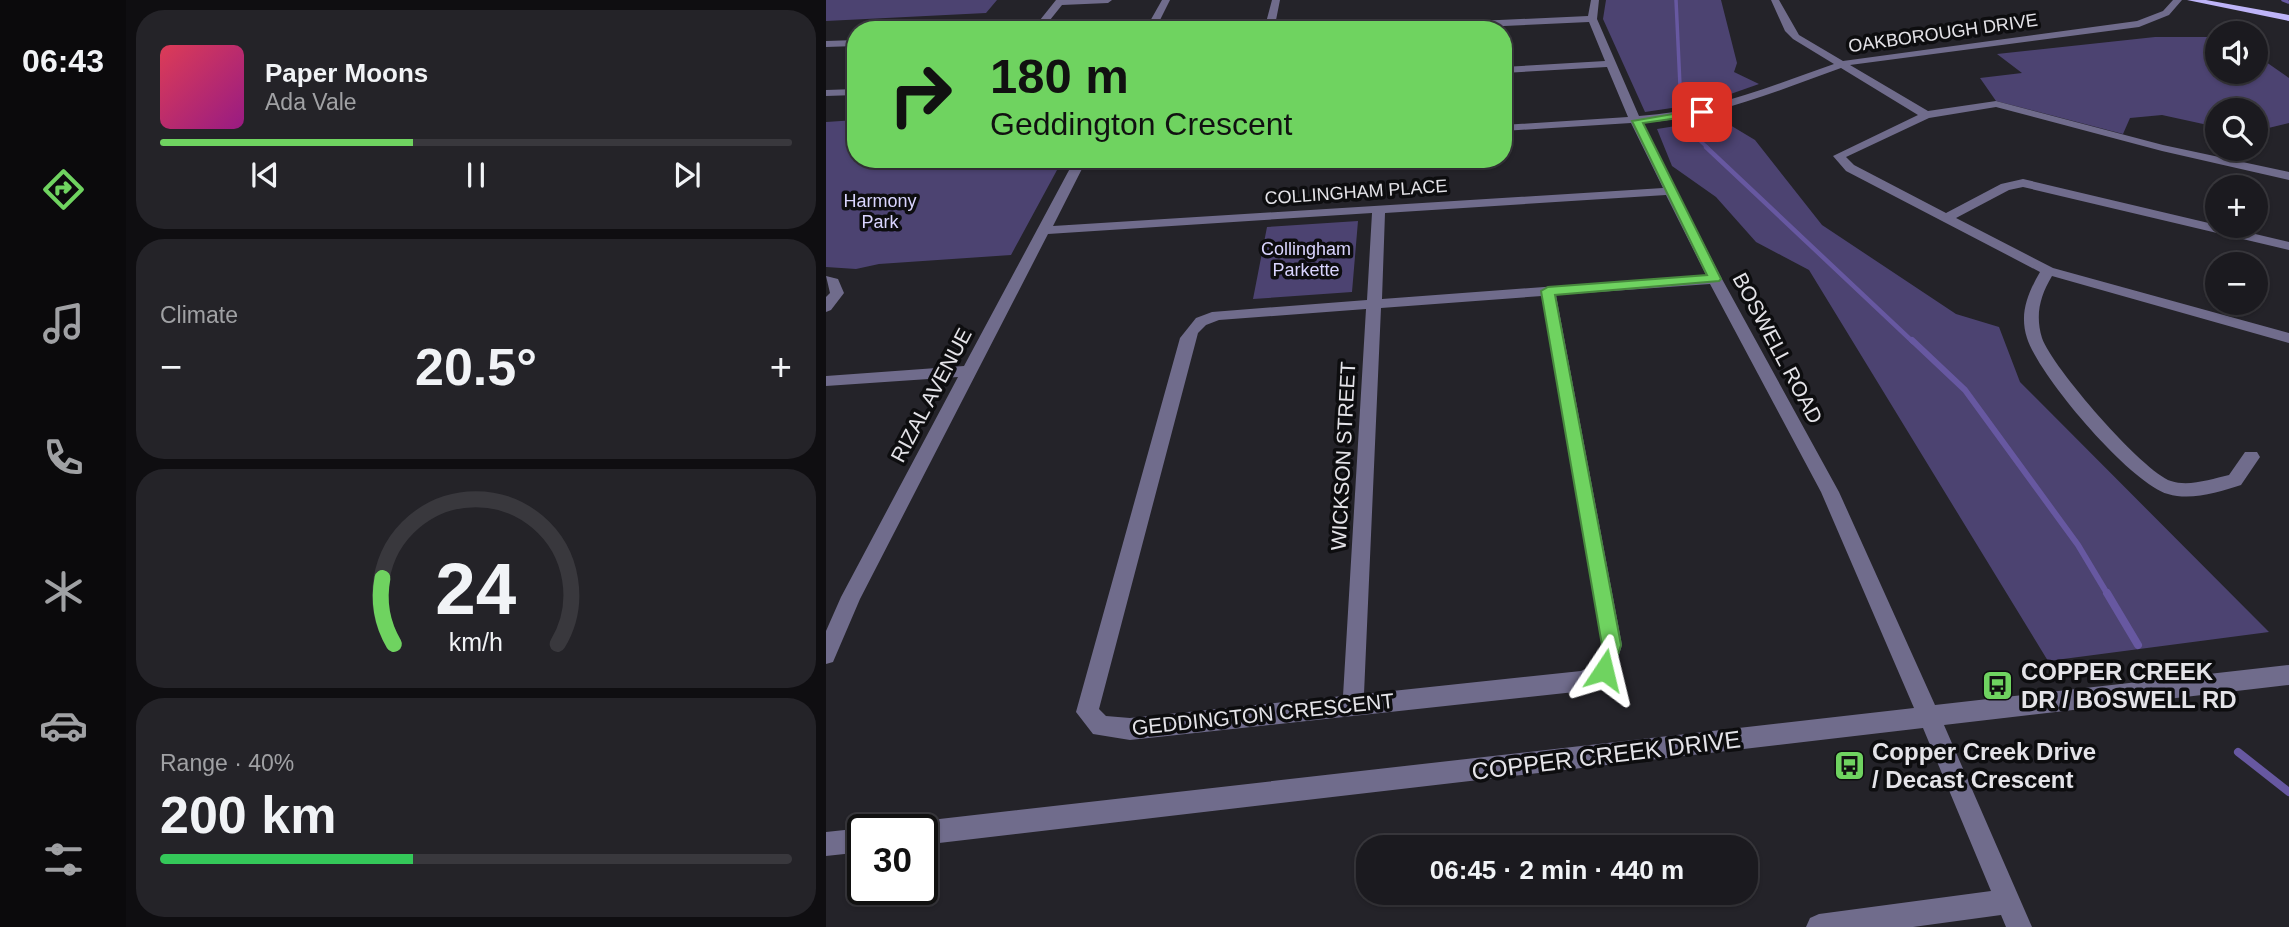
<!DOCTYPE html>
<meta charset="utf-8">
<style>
:root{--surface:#1b1a1f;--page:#242328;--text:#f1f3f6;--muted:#a0a1a4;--line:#39383d;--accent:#6fd360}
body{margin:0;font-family:Arial,sans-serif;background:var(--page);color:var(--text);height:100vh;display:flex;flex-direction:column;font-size:26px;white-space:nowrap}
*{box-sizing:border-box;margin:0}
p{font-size:23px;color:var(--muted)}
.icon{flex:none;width:38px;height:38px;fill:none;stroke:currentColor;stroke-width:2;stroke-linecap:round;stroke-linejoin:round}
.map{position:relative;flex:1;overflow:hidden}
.panel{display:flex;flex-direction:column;gap:10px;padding:10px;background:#0f0e11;width:700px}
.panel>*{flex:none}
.banner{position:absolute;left:21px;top:21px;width:665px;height:147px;border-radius:28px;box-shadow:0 2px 5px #0004,0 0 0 2px var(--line);background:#6fd360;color:#111;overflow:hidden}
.fabs{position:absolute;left:1379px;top:21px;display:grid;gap:14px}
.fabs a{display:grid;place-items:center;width:63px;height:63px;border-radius:50%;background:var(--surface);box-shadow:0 2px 5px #0004,0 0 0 2px var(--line);font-size:35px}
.speed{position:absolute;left:21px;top:814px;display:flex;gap:14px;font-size:35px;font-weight:700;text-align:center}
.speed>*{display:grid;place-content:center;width:91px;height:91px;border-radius:50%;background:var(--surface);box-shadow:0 2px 5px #0004,0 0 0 2px var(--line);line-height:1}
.speed .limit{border:4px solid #111;border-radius:10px;background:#fff;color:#111}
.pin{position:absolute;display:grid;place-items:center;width:60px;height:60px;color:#fff;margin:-30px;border-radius:14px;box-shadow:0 4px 10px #0006}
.me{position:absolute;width:77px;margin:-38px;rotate:10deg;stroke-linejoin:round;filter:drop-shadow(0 0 5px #0008)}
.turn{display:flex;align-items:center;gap:24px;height:147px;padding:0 28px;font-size:32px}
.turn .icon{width:91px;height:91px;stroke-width:2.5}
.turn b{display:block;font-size:49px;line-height:60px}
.big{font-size:52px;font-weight:700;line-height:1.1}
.panel .card{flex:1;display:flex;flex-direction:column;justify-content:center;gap:10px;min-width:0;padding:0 24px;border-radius:28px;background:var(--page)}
.panel .dial{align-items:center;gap:0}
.dial svg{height:182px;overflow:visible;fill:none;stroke:var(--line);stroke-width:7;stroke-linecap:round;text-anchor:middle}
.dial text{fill:var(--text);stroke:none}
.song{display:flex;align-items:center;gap:21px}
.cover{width:84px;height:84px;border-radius:10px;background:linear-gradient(135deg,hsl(350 70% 55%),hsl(310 70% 35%))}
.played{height:7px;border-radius:4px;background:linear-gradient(90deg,var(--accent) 40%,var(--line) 40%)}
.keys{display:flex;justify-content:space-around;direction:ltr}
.heat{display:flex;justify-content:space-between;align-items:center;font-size:38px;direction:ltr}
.charge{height:10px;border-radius:5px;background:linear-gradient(90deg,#34c759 40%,var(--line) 0)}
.trip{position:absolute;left:530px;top:835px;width:402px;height:70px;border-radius:28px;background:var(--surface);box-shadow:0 2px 5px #0004,0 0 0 2px var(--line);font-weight:700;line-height:70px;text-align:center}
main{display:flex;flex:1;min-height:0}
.dock{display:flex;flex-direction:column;width:126px;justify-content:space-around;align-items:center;background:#0b0a0c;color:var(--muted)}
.dock .icon{width:49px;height:49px}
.dock .current{color:var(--accent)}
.dock b{font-size:32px;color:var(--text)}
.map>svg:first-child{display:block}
.green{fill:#4c4371}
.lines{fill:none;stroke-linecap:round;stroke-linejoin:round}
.stream-far3{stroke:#6758a1;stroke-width:3.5}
.stream-far2{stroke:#6758a1;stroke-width:4.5}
.stream-far1{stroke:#6758a1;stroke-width:6}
.stream{stroke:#6758a1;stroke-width:8}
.minor{fill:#706c8c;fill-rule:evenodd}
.major{fill:#beb4f8;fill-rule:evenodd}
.route{fill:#6fd360;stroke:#48893e;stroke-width:2}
.labels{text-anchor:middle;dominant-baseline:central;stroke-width:7;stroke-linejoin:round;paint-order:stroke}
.far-street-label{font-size:18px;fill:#e4e3e8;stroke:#0d0d0f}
.far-park-label{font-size:18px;fill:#dad5ff;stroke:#0d0d0f}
.street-label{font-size:21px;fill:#e4e3e8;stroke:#0d0d0f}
.near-poi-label{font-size:24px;font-weight:bold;fill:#e4e3e8;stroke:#0d0d0f;text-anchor:start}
.near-street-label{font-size:24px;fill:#e4e3e8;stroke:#0d0d0f}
</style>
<main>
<nav class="dock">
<b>06:43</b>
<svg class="icon current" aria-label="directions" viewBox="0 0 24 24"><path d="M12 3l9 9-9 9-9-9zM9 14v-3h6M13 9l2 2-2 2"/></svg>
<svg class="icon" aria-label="music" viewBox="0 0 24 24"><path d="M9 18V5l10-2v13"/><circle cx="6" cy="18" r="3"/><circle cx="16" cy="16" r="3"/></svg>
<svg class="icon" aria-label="phone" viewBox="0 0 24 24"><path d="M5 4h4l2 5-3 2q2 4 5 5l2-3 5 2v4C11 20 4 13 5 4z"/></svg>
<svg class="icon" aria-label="climate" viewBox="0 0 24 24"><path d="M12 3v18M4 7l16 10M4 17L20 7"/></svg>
<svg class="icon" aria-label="car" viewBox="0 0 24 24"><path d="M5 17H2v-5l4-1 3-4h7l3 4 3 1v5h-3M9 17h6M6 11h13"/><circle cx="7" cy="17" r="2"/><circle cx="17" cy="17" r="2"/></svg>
<svg class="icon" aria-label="filters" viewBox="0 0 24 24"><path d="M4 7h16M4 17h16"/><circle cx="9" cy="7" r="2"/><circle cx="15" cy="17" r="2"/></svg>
</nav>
<section class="panel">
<div class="card">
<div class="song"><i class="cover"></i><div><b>Paper Moons</b><p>Ada Vale</p></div></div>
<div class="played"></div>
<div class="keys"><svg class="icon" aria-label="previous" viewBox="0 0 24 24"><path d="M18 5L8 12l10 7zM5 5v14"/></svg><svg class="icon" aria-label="pause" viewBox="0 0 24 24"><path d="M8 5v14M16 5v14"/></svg><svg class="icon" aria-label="next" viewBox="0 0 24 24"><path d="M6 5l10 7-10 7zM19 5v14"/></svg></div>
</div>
<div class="card"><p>Climate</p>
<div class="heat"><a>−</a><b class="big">20.5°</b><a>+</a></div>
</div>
<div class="card dial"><svg viewBox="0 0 100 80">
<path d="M14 69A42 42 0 1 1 86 69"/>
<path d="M14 69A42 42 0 0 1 9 40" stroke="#6fd360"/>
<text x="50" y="56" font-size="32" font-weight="700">24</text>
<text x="50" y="72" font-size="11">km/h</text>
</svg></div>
<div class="card"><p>Range · 40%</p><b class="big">200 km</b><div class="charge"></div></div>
</section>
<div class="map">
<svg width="1463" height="927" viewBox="0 0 1463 927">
<rect width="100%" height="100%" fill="#242329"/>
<path class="green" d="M0,0H171L160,13L0,21Z
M780,0H895L911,63L908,72L933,84L879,103L819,112L777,19Z
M1329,37H1391V72H1430V55L1463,78V123L1430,131V110H1391V127L1336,115L1304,118L1297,134L1170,101L1154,78L1196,73L1171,54Z
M894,119L929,140L996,225L1130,314L1173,327L1194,382L1443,632L1222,661L983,270L930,242L890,197L846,166L831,129Z
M30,120V159H237L185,255L53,264L30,269L0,267V122Z
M532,221L526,292L427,299L441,227Z"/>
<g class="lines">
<path class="stream-far3" d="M850,0L855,107
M1457,0L1462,2
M860,128L882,148"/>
<path class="stream-far2" d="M880,147L1087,342"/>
<path class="stream-far1" d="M1086,340L1139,390L1252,545L1282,595"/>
<path class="stream" d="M1281,593L1312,645
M1412,752L1463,792"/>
<path class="minor" d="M230,0H286L282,3L236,5L216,30H206Z
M336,0H344L329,30H319Z
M446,0H454L448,30H438Z
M765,0H773L771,19L813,116C882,112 943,87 1008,64L967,39L959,31L945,0H953L973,35L1017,61L1311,21L1337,11L1347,0H1356L1343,15L1313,27L1024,65L1102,111L1170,101L1337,145L1463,172V180L1336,151L1170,107L1103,118L1020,157L1028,165L1120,213L1175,184L1197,179L1463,242V250L1197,187L1183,190L1130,218L1227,268L1463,333V343L1226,276C1214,296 1209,315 1216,338C1226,367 1317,472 1345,481C1363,487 1385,479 1403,475L1419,452H1431L1434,457L1415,485C1393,492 1365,501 1342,494C1304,483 1213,376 1201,338C1193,313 1202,293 1214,272L1020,171L1007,156L1092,115L1015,68C949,92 886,118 816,123L896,279L1013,492L1109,705L1463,665V685L1118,725L1206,927H1180L1175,915L1087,927H980L984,918L993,914L1165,891L1097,728L96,845V830H85L87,824L96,821L1088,708L995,492L884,284L730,295L796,645L786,677L758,691L304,740L267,734L250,712L354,338L370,318L386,312L541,300L546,213L222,234L34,599L7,662L0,664V631L15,597L132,377L0,386V376L138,366L249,159H261L227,226L837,188L805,123L677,131V125L802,117L781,67L677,73V67L779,61L763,22L590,30H517L522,27L762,16ZM840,195L880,275L556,299L559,213ZM716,296L776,645L769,664L755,671L538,694L555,308ZM540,309L517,696L304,718L280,716L273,709L372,333L380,325L393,320Z
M30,40V46L0,47V41Z
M30,89V95L0,96V90Z
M0,276L12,279L18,293L5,310L0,312V297L4,293Z
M37,828L41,830H37V852L0,856V832Z"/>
<path class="major" d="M1361,0H1380L1463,15V21Z"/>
</g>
<path class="route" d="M876,109L880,114L817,123L895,279L893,281L729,295L795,645L785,676L778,678L771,676L768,670L776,645L715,291L722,287L881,275L806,121Z"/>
<defs>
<symbol id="bus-square" viewBox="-11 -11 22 22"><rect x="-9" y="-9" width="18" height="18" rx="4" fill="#6fd360" stroke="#0d0d0f"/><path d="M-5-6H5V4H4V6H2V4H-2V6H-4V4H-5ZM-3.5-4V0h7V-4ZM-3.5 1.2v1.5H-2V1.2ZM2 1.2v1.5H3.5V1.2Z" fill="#111"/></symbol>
</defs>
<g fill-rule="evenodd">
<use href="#bus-square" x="1154" y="668" width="35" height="35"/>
<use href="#bus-square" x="1006" y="748" width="35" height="35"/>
</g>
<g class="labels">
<g class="far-street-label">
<text transform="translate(1117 33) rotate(-8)">OAKBOROUGH DRIVE</text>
<text transform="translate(530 192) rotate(-4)">COLLINGHAM PLACE</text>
</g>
<g class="far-park-label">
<text x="54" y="201">Harmony<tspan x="54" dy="21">Park</tspan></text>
<text x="480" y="249">Collingham<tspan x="480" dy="21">Parkette</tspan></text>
</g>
<g class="street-label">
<text transform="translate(952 348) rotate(62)">BOSWELL ROAD</text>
<text transform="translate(105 395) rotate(-62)">RIZAL AVENUE</text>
<text transform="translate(517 456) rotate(-87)">WICKSON STREET</text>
<text transform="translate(437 714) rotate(-6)">GEDDINGTON CRESCENT</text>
</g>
<g class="near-poi-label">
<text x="1195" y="671">COPPER CREEK<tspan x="1195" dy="28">DR / BOSWELL RD</tspan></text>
<text x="1046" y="751">Copper Creek Drive<tspan x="1046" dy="28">/ Decast Crescent</tspan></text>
</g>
<g class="near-street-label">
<text transform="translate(780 755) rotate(-7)">COPPER CREEK DRIVE</text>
</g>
</g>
</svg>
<div class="fabs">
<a><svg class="icon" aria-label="sound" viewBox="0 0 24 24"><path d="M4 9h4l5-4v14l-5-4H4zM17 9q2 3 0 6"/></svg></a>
<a><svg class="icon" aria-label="search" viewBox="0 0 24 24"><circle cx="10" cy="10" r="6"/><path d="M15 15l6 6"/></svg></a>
<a>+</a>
<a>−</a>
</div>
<div class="speed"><div class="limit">30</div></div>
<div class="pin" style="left:876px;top:112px;background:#d93025"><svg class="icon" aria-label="arrive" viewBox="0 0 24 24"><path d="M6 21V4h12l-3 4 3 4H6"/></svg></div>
<svg class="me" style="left:778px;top:670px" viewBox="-20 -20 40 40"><path d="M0-17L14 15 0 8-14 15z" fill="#6fd360" stroke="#fff" stroke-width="4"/></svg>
<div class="trip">06:45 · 2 min · 440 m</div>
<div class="banner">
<div class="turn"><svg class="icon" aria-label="right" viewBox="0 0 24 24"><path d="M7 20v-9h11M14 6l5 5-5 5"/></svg><div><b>180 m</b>Geddington Crescent</div></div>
</div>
</div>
</main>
